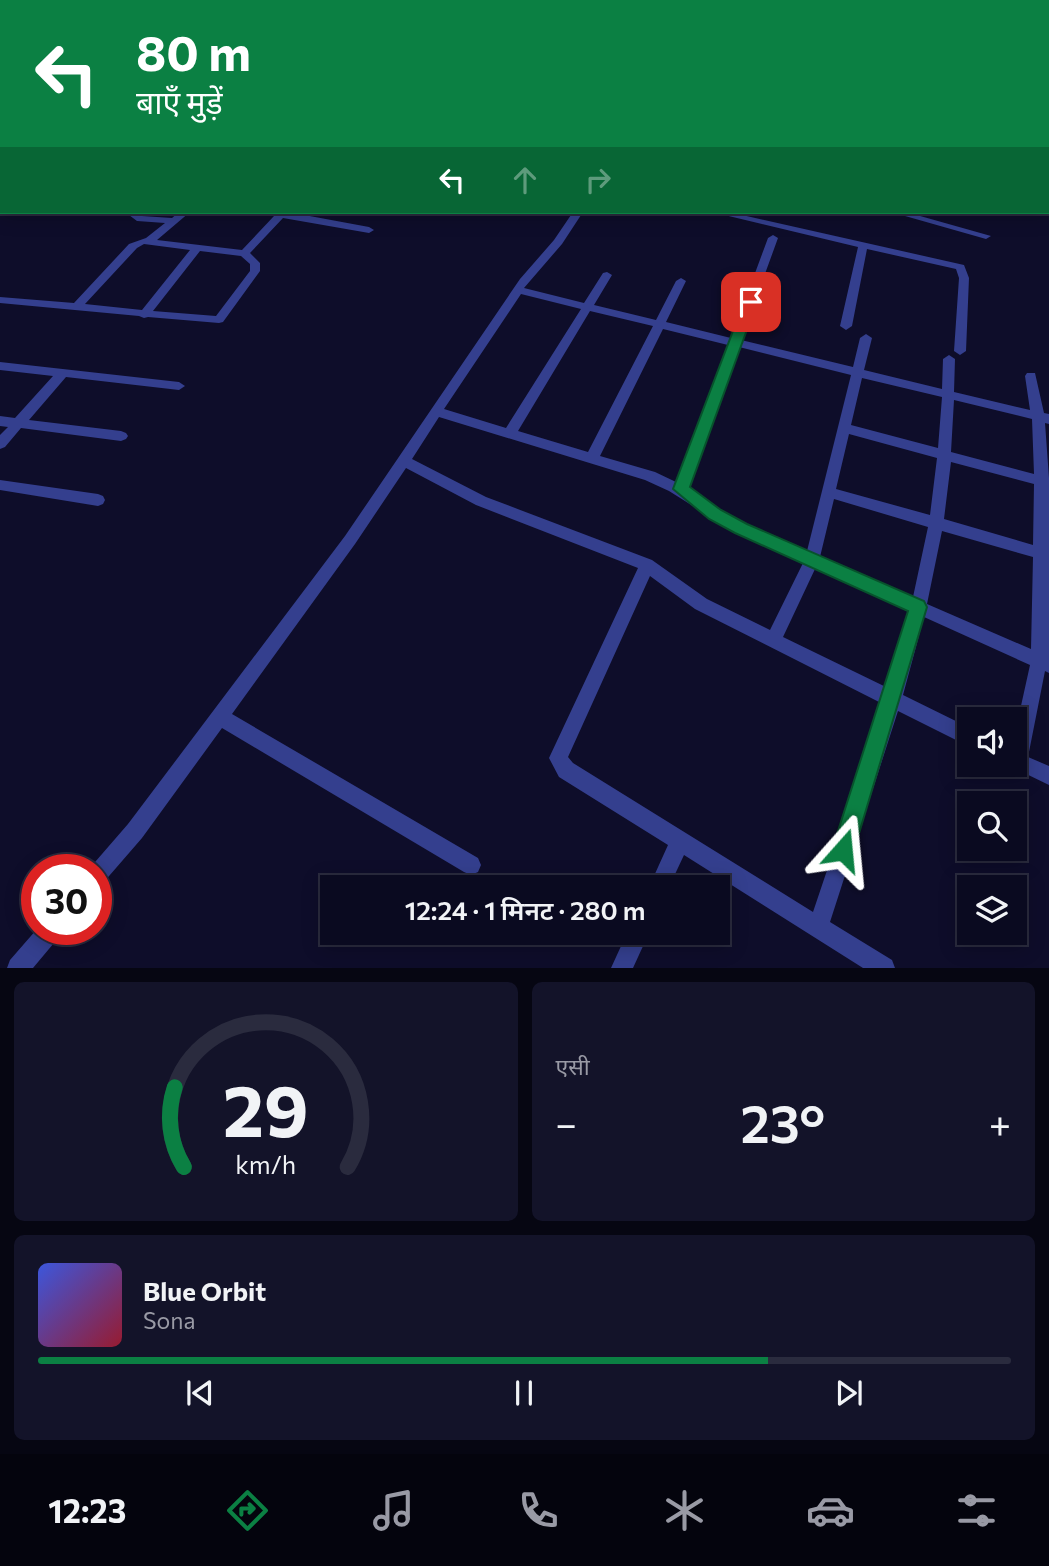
<!DOCTYPE html>
<html lang="hi">
<meta charset="utf-8">
<style>
:root{--surface:#0a0a20;--page:#131329;--text:#f1f3f6;--muted:#999aa5;--line:#2a2b3e;--accent:#0b8043}
body{margin:0;font-family:Commissioner,"Noto Sans Devanagari",sans-serif;background:var(--page);color:var(--text);height:100vh;display:flex;flex-direction:column;font-size:26px;white-space:nowrap}
*{box-sizing:border-box;margin:0}
p{font-size:23px;color:var(--muted)}
.icon{flex:none;width:38px;height:38px;fill:none;stroke:currentColor;stroke-width:2;stroke-linecap:round;stroke-linejoin:round}
.map{position:relative;height:968px;overflow:hidden}
.details{display:flex;flex-direction:column;gap:14px;padding:14px;background:#060612;flex:1}
.details>*{flex:none}
.guide{position:absolute;left:0px;top:0px;width:1050px;height:214px;box-shadow:0 4px 18px #0003,0 0 0 2px var(--line);background:#0b8043;color:#fff;overflow:hidden}
.buttons{position:absolute;left:957px;top:707px;display:grid;gap:14px}
.buttons a{display:grid;place-items:center;width:70px;height:70px;border-radius:0px;background:var(--surface);box-shadow:0 4px 18px #0003,0 0 0 2px var(--line);font-size:35px}
.speed{position:absolute;left:21px;top:854px;display:flex;gap:14px;font-size:35px;font-weight:700;text-align:center}
.speed>*{display:grid;place-content:center;width:91px;height:91px;border-radius:50%;background:var(--surface);box-shadow:0 4px 18px #0003,0 0 0 2px var(--line);line-height:1}
.speed .limit{border:10px solid #d22;background:#fff;color:#111}
.pin{position:absolute;display:grid;place-items:center;width:60px;height:60px;color:#fff;margin:-30px;border-radius:14px;box-shadow:0 4px 10px #0006}
.me{position:absolute;width:77px;margin:-38px;rotate:18deg;stroke-linejoin:round;filter:drop-shadow(0 0 5px #0008)}
.turn{display:flex;align-items:center;gap:24px;height:147px;padding:0 21px;font-size:32px}
.turn .icon{width:91px;height:91px;stroke-width:2.5}
.turn b{display:block;font-size:49px;line-height:60px}
.lanes{display:flex;align-items:center;height:66px;padding:0 21px;background:#0003;justify-content:center;gap:35px;direction:ltr}
.lanes .off{opacity:.35}
.big{font-size:52px;font-weight:600;line-height:1.1}
.details .tile{flex:1;display:flex;flex-direction:column;justify-content:center;gap:10px;min-width:0;padding:0 24px;border-radius:10px;background:var(--page)}
.details .dial{align-items:center;gap:0}
.dial svg{height:182px;overflow:visible;fill:none;stroke:var(--line);stroke-width:7;stroke-linecap:round;text-anchor:middle}
.dial text{fill:var(--text);stroke:none}
.song{display:flex;align-items:center;gap:21px}
.cover{width:84px;height:84px;border-radius:10px;background:linear-gradient(135deg,hsl(230 70% 55%),hsl(350 70% 35%))}
.played{height:7px;border-radius:4px;background:linear-gradient(90deg,var(--accent) 75%,var(--line) 75%)}
.keys{display:flex;justify-content:space-around;direction:ltr}
.heat{display:flex;justify-content:space-between;align-items:center;font-size:38px;direction:ltr}
.details .tiles{flex:1;display:grid;gap:14px;grid-template-columns:1fr 1fr}
.tile:last-child{grid-column:span 2}
.trip{position:absolute;left:320px;top:875px;width:410px;height:70px;border-radius:0px;background:var(--surface);box-shadow:0 4px 18px #0003,0 0 0 2px var(--line);font-weight:600;line-height:70px;text-align:center}
.dock{display:flex;height:112px;justify-content:space-around;align-items:center;background:#04040d;color:var(--muted)}
.dock .icon{width:49px;height:49px}
.dock .on{color:var(--accent)}
.dock b{font-size:32px;color:var(--text)}
.map>svg:first-child{display:block}
.lines{fill:none;stroke-linecap:round;stroke-linejoin:round}
.minor{fill:#343f8e;fill-rule:evenodd}
.secondary{fill:#6d82ff;fill-rule:evenodd}
.primary{fill:#a85dff;fill-rule:evenodd}
.route{fill:#0b8043;stroke:#07532c;stroke-width:2}
</style>
<div class="map">
<svg width="1049" height="968" viewBox="0 0 1049 968">
<rect width="100%" height="100%" fill="#0e0d2a"/>
<g class="lines">
<path class="minor" d="M352,0H359L350,2Z
M662,0H669L660,2Z
M811,0H817L818,2H812Z
M854,0H860L861,2H855Z
M0,5H2L0,10Z
M0,63H2V67H0Z
M0,78H2L0,83Z
M0,96H2V100H0Z
M0,116H2V120H0Z
M0,144H2L0,156Z
M1048,185L1049,186V193H1048Z
M125,212H136L142,216L172,218L179,212H190L157,240L242,250L274,216L262,212H288L369,227L374,230L369,233L283,218L250,253L260,263V271L223,322L219,323L148,317L144,318L139,316L0,303V297L74,303L129,244L146,238L165,223L137,221ZM144,244L190,250L142,310L85,304L137,248ZM200,251L241,256L250,264V271L216,316L153,311Z
M573,212H583L562,244L524,288L584,303L603,273L607,272L612,275L594,305L656,320L676,281L681,278L686,281L666,322L731,338L768,238L773,235L778,238L741,340L853,367L860,338L866,334L872,338L864,370L942,389L943,359L949,355L955,359L954,392L1030,410L1025,376L1027,373H1035L1044,413L1049,414V424L1045,423L1049,478V673L1045,671L1028,757L1049,766V785L1008,765H1015V733L1030,665L924,617L903,695L970,728V747L898,711L830,922L892,960L895,968H863L684,855L669,887H649L668,845L559,777L549,758L638,568L476,505L406,468L355,544L232,714L478,858L481,865L478,872L471,875L464,872L222,728L142,838L103,883L96,886V870L89,869L128,824L345,536L520,279L554,240ZM521,294L581,309L506,428L444,409ZM590,311L653,326L588,452L518,431ZM663,329L728,345L676,482L655,472L600,456ZM739,347L851,375L807,551L746,525L688,489ZM862,378L942,397L938,448L851,425ZM954,400L1032,419L1034,474L951,452ZM439,417L645,480L669,491L736,533L803,563L770,630L707,599L652,560L486,497L412,459ZM849,434L937,458L930,515L836,489ZM951,462L1034,484L1033,545L944,519ZM834,499L928,527L913,597L820,557ZM942,531L1033,557L1031,649L927,604ZM815,569L909,611L888,688L783,637ZM650,576L695,609L883,704L813,912L573,763L568,757Z
M712,212H729L964,265L969,278L966,351L960,355L954,351L959,278L956,269L867,249L852,326L846,330L840,326L858,247Z
M891,212H906L991,236L986,239Z
M0,362L179,382L185,386L179,390L66,377L29,420L121,431L126,433L128,436L126,439L121,441L21,428L5,447L0,449V435L8,427L0,426V416L15,418L53,376L0,370Z
M0,480L98,494L103,496L105,500L103,504L98,506L0,490Z
M37,929H62L59,937L33,968H7L10,960Z
M627,933H649L633,968H611Z"/>
<path class="secondary" d="M0,44H2L0,49Z"/>
<path class="primary" d="M117,0H125V2H117Z
M179,0H195L177,2Z
M456,0H469L471,2H457Z
M1048,133H1049V139H1048Z"/>
</g>
<path class="route" d="M751,298L757,302L690,487L721,510L747,524L924,601L927,607L854,850L851,859L843,862L835,859L832,850L908,611L735,533L709,519L673,489L744,302Z"/>
</svg>
<div class="buttons">
<a><svg class="icon" aria-label="sound" viewBox="0 0 24 24"><path d="M4 9h4l5-4v14l-5-4H4zM17 9q2 3 0 6"/></svg></a>
<a><svg class="icon" aria-label="search" viewBox="0 0 24 24"><circle cx="10" cy="10" r="6"/><path d="M15 15l6 6"/></svg></a>
<a><svg class="icon" aria-label="layers" viewBox="0 0 24 24"><path d="M12 4l9 5-9 5-9-5zM3 14l9 5 9-5"/></svg></a>
</div>
<div class="speed"><div class="limit">30</div></div>
<div class="pin" style="left:751px;top:302px;background:#d93025"><svg class="icon" aria-label="arrive" viewBox="0 0 24 24"><path d="M6 21V4h12l-3 4 3 4H6"/></svg></div>
<svg class="me" style="left:843px;top:850px" viewBox="-20 -20 40 40"><path d="M0-17L14 15 0 8-14 15z" fill="#0b8043" stroke="#fff" stroke-width="4"/></svg>
<div class="trip">12:24 · 1 मिनट · 280 m</div>
<div class="guide">
<div class="turn"><svg class="icon" aria-label="left" viewBox="0 0 24 24"><path d="M17 20v-9H6M10 6l-5 5 5 5"/></svg><div><b>80 m</b>बाएँ मुड़ें</div></div>
<div class="lanes"><svg class="icon" aria-label="left" viewBox="0 0 24 24"><path d="M17 20v-9H6M10 6l-5 5 5 5"/></svg><svg class="icon off" aria-label="ahead" viewBox="0 0 24 24"><path d="M12 20V5M6 11l6-6 6 6"/></svg><svg class="icon off" aria-label="right" viewBox="0 0 24 24"><path d="M7 20v-9h11M14 6l5 5-5 5"/></svg></div>
</div>
</div>
<section class="details">
<div class="tiles">
<div class="tile dial"><svg viewBox="0 0 100 80">
<path d="M14 69A42 42 0 1 1 86 69"/>
<path d="M14 69A42 42 0 0 1 10 34" stroke="#0b8043"/>
<text x="50" y="56" font-size="32" font-weight="700">29</text>
<text x="50" y="72" font-size="11">km/h</text>
</svg></div>
<div class="tile"><p>एसी</p>
<div class="heat"><a>−</a><b class="big">23°</b><a>+</a></div>
</div>
<div class="tile">
<div class="song"><i class="cover"></i><div><b>Blue Orbit</b><p>Sona</p></div></div>
<div class="played"></div>
<div class="keys"><svg class="icon" aria-label="previous" viewBox="0 0 24 24"><path d="M18 5L8 12l10 7zM5 5v14"/></svg><svg class="icon" aria-label="pause" viewBox="0 0 24 24"><path d="M8 5v14M16 5v14"/></svg><svg class="icon" aria-label="next" viewBox="0 0 24 24"><path d="M6 5l10 7-10 7zM19 5v14"/></svg></div>
</div>
</div>
</section>
<nav class="dock">
<b>12:23</b>
<svg class="icon on" aria-label="directions" viewBox="0 0 24 24"><path d="M12 3l9 9-9 9-9-9zM9 14v-3h6M13 9l2 2-2 2"/></svg>
<svg class="icon" aria-label="music" viewBox="0 0 24 24"><path d="M9 18V5l10-2v13"/><circle cx="6" cy="18" r="3"/><circle cx="16" cy="16" r="3"/></svg>
<svg class="icon" aria-label="phone" viewBox="0 0 24 24"><path d="M5 4h4l2 5-3 2q2 4 5 5l2-3 5 2v4C11 20 4 13 5 4z"/></svg>
<svg class="icon" aria-label="climate" viewBox="0 0 24 24"><path d="M12 3v18M4 7l16 10M4 17L20 7"/></svg>
<svg class="icon" aria-label="car" viewBox="0 0 24 24"><path d="M5 17H2v-5l4-1 3-4h7l3 4 3 1v5h-3M9 17h6M6 11h13"/><circle cx="7" cy="17" r="2"/><circle cx="17" cy="17" r="2"/></svg>
<svg class="icon" aria-label="filters" viewBox="0 0 24 24"><path d="M4 7h16M4 17h16"/><circle cx="9" cy="7" r="2"/><circle cx="15" cy="17" r="2"/></svg>
</nav>
